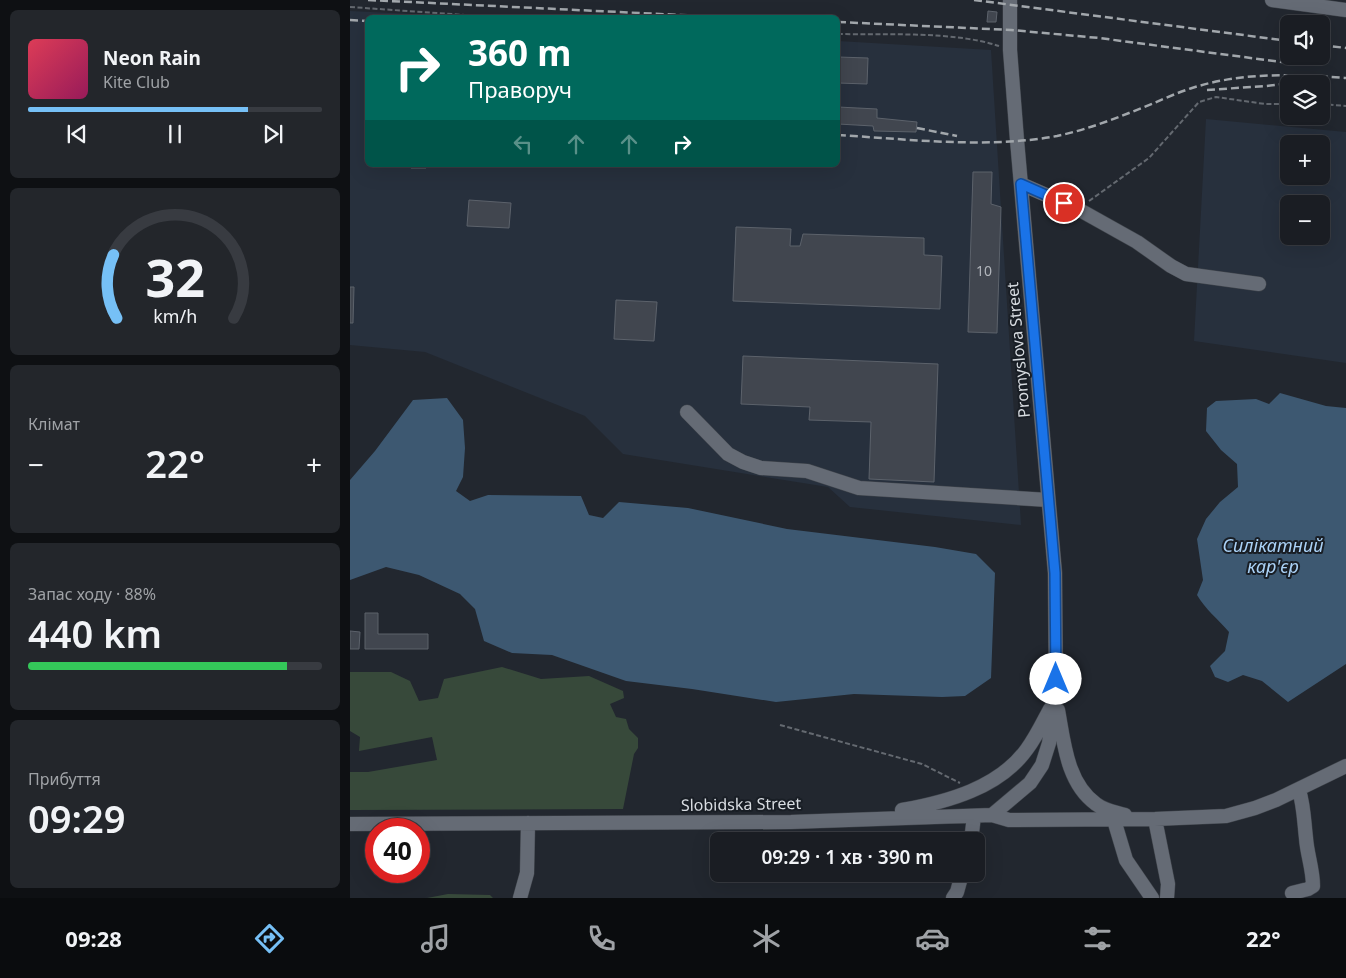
<!DOCTYPE html>
<html lang="uk">
<meta charset="utf-8">
<style>
:root{--surface:#1a1d23;--page:#23262b;--text:#f1f3f6;--muted:#9fa2a6;--line:#383b41;--accent:#76c0f6}
body{margin:0;font-family:"Noto Sans",sans-serif;background:var(--page);color:var(--text);height:100vh;display:flex;flex-direction:column;font-size:19px;white-space:nowrap}
*{box-sizing:border-box;margin:0}
p{font-size:16px;color:var(--muted)}
.icon{flex:none;width:28px;height:28px;fill:none;stroke:currentColor;stroke-width:2;stroke-linecap:round;stroke-linejoin:round}
.map{position:relative;flex:1;overflow:hidden}
.drawer{display:flex;flex-direction:column;gap:10px;padding:10px;background:#0e1013;width:350px}
.drawer>*{flex:none}
.hud{position:absolute;left:15px;top:15px;width:475px;height:152px;border-radius:8px;box-shadow:0 5px 20px #0002,0 0 0 1px var(--line);background:#00695c;color:#fff;overflow:hidden}
.fabs{position:absolute;left:930px;top:15px;display:grid;gap:10px}
.fabs a{display:grid;place-items:center;width:50px;height:50px;border-radius:8px;background:var(--surface);box-shadow:0 5px 20px #0002,0 0 0 1px var(--line);font-size:25px}
.speed{position:absolute;left:15px;top:818px;display:flex;gap:10px;font-size:25px;font-weight:700;text-align:center}
.speed>*{display:grid;place-content:center;width:65px;height:65px;border-radius:50%;background:var(--surface);box-shadow:0 5px 20px #0002,0 0 0 1px var(--line);line-height:1}
.speed .limit{border:8px solid #d22;background:#fff;color:#111}
.pin{position:absolute;display:grid;place-items:center;width:42px;height:42px;color:#fff;margin:-21px;border:2px solid #fff;border-radius:50%;box-shadow:0 1px 5px #0007}
.me{position:absolute;width:55px;margin:-28px;rotate:0deg;stroke-linejoin:round;filter:drop-shadow(0 0 4px #0008)}
.turn{display:flex;align-items:center;gap:18px;height:105px;padding:0 20px;font-size:22px}
.turn .icon{width:65px;height:65px;stroke-width:2.5}
.turn b{display:block;font-size:35px;line-height:42px}
.lanes{display:flex;align-items:center;height:48px;padding:0 20px;background:#0003;justify-content:center;gap:25px;direction:ltr}
.lanes .off{opacity:.35}
.big{font-size:38px;font-weight:600;line-height:1.1}
.drawer .widget{flex:1;display:flex;flex-direction:column;justify-content:center;gap:8px;min-width:0;padding:0 18px;border-radius:8px;background:var(--page)}
.drawer .dial{align-items:center;gap:0}
.dial svg{height:130px;overflow:visible;fill:none;stroke:var(--line);stroke-width:7;stroke-linecap:round;text-anchor:middle}
.dial text{fill:var(--text);stroke:none}
.song{display:flex;align-items:center;gap:15px}
.cover{width:60px;height:60px;border-radius:8px;background:linear-gradient(135deg,hsl(350 70% 55%),hsl(330 70% 35%))}
.played{height:5px;border-radius:2px;background:linear-gradient(90deg,var(--accent) 75%,var(--line) 75%)}
.keys{display:flex;justify-content:space-around;direction:ltr}
.heat{display:flex;justify-content:space-between;align-items:center;font-size:28px;direction:ltr}
.charge{height:8px;border-radius:4px;background:linear-gradient(90deg,#34c759 88%,var(--line) 0)}
.trip{position:absolute;left:360px;top:832px;width:275px;height:50px;border-radius:8px;background:var(--surface);box-shadow:0 5px 20px #0002,0 0 0 1px var(--line);font-weight:600;line-height:50px;text-align:center}
.menu{display:flex;height:80px;justify-content:space-around;align-items:center;background:#0a0c0e;color:var(--muted)}
.menu .icon{width:35px;height:35px}
.menu .on{color:var(--accent)}
.menu b{font-size:22px;color:var(--text)}
main{display:flex;flex:1;min-height:0}
.map>svg:first-child{display:block}
.built{fill:#27303d;fill-rule:evenodd}
.green{fill:#37493a}
.water{fill:#3d5871}
.building{fill:#41464f;stroke:#5c626b}
.lines{fill:none;stroke-linecap:round;stroke-linejoin:round}
.minor-casing{stroke:#40454c;stroke-width:15}
.path{stroke:#646970;stroke-width:2;stroke-dasharray:5 2.5;stroke-linecap:butt}
.minor{stroke:#656b75;stroke-width:14}
.rail{stroke:#a2a7ac;stroke-width:2.5;stroke-dasharray:8 4;stroke-linecap:butt}
.route-casing{stroke:#114b97;stroke-width:12}
.route{stroke:#1a73e8;stroke-width:9}
.labels{text-anchor:middle;dominant-baseline:central;stroke-width:4;stroke-linejoin:round;paint-order:stroke}
.number-label{font-size:14px;fill:#b2b6bc}
.street-label{font-size:16px;fill:#d8dce1;stroke:#191e25}
.water-label{font-size:18px;font-style:italic;fill:#aad1f6;stroke:#191e25}
</style>
<main>
<section class="drawer">
<div class="widget">
<div class="song"><i class="cover"></i><div><b>Neon Rain</b><p>Kite Club</p></div></div>
<div class="played"></div>
<div class="keys"><svg class="icon" aria-label="previous" viewBox="0 0 24 24"><path d="M18 5L8 12l10 7zM5 5v14"/></svg><svg class="icon" aria-label="pause" viewBox="0 0 24 24"><path d="M8 5v14M16 5v14"/></svg><svg class="icon" aria-label="next" viewBox="0 0 24 24"><path d="M6 5l10 7-10 7zM19 5v14"/></svg></div>
</div>
<div class="widget dial"><svg viewBox="0 0 100 80">
<path d="M14 69A42 42 0 1 1 86 69"/>
<path d="M14 69A42 42 0 0 1 12 30" stroke="#76c0f6"/>
<text x="50" y="56" font-size="32" font-weight="700">32</text>
<text x="50" y="72" font-size="11">km/h</text>
</svg></div>
<div class="widget"><p>Клімат</p>
<div class="heat"><a>−</a><b class="big">22°</b><a>+</a></div>
</div>
<div class="widget"><p>Запас ходу · 88%</p><b class="big">440 km</b><div class="charge"></div></div>
<div class="widget"><p>Прибуття</p><b class="big">09:29</b></div>
</section>
<div class="map">
<svg width="996" height="898" viewBox="0 0 996 898">
<rect width="100%" height="100%" fill="#22272f"/>
<path class="built" d="M0,11L62,14L65,17L18,18V165H488V41L641,50L671,525L500,507L478,487L273,454L235,416L75,352L0,345Z
M856,119L996,132V363L844,341ZM939,144H971V176H939ZM939,204H971V236H939Z"/>
<path class="green" d="M152,667L191,679L239,676L273,691L274,698L260,704L266,717L276,719L279,729L288,738V748L284,754L273,809L0,810V772H18L87,760L82,737L9,751L10,737L0,731V672H41L60,681L69,701L88,698L94,679Z
M98,894L140,895L143,898H77Z"/>
<path class="water" d="M930,393L976,406L996,408V664L938,702L912,681L893,675L878,682L865,677L860,666L875,651L879,632C868,619 855,609 847,595L853,580L847,539L856,519L870,502L888,487L887,464L871,450L856,431L857,408L866,401L906,399L919,404Z
M97,398L113,420L115,448L113,477L106,491L120,501L138,495L231,496L239,515L253,518L269,502L338,508L437,529L585,547L626,554L645,573L641,678L615,696L592,697L504,694L426,702L342,689L276,681L202,655L162,653L134,641L125,609L110,594L69,575L36,567L0,580V480L25,451L63,400Z"/>
<path class="building" d="M638,11L647,12L646,22H637Z
M488,57L518,58L517,84L488,83Z
M488,107L527,109V118L567,122L566,132L524,131L523,126L488,124Z
M61,165H76V168H61Z
M623,172H642L641,204L651,207L647,333L618,332Z
M119,200L161,203L159,228L117,226Z
M386,227L441,229L440,246H450L453,234L574,238V255L592,256L590,309L383,301Z
M0,287H4L3,323H0Z
M266,300L307,302L304,341L264,339Z
M393,356L588,364L584,482L519,479L521,422L459,420L460,407L391,404Z
M15,613H28V634H78V649H15Z
M0,631L10,632L9,649H0Z"/>
<g class="lines">
<defs>
<path id="minor" d="M922,0L996,10
M671,184L728,209L787,242L821,266L836,274L909,284
M337,412L378,454L393,462L411,468L457,471L509,488L698,500
M708,710C714,743 717,783 746,804C755,811 765,812 775,815
M552,810C597,802 649,788 677,749C686,737 693,722 700,709
M642,815L659,820L805,819L876,816L905,808L926,800L996,766
M805,819L818,884L817,898
M764,820L776,860L802,898
M0,824L441,822L642,815L680,783L692,765L699,743L706,697L705,573L667,140L660,50V0
M621,841L624,816
M942,893L958,889L963,886C963,869 957,854 956,838C954,821 954,807 949,790
M170,898L177,873L178,823
M603,898L607,892L612,874"/>
</defs>
<use href="#minor" class="minor-casing"/>
<path class="path" d="M0,7L158,18
M488,34C536,35 604,31 649,46
M971,104L996,106
M739,201L799,158L849,102L866,97L915,104H939
M430,725L572,764L610,783"/>
<use href="#minor" class="minor"/>
<path class="rail" d="M18,0L394,18
M624,0L939,41
M0,20L18,21
M488,22L661,30L749,38L939,63
M971,45L996,48
M857,90L916,86L961,81
M567,128L607,136
M488,135C556,139 639,149 707,136C740,129 772,116 804,103C816,98 829,92 842,88C892,72 944,74 996,78"/>
</g>
<g class="lines">
<defs>
<path id="route" d="M706,679L705,573L671,184L714,203"/>
</defs>
<use href="#route" class="route-casing"/>
<use href="#route" class="route"/>
</g>
<g class="labels">
<g class="number-label">
<text x="634" y="270">10</text>
</g>
<g class="street-label">
<text transform="translate(668 350) rotate(-95)">Promyslova Street</text>
<text transform="translate(391 804) rotate(-1)">Slobidska Street</text>
</g>
<g class="water-label">
<text x="923" y="545">Силікатний<tspan x="923" dy="21">кар'єр</tspan></text>
</g>
</g>
</svg>
<div class="fabs">
<a><svg class="icon" aria-label="sound" viewBox="0 0 24 24"><path d="M4 9h4l5-4v14l-5-4H4zM17 9q2 3 0 6"/></svg></a>
<a><svg class="icon" aria-label="layers" viewBox="0 0 24 24"><path d="M12 4l9 5-9 5-9-5zM3 14l9 5 9-5"/></svg></a>
<a>+</a>
<a>−</a>
</div>
<div class="speed"><div class="limit">40</div></div>
<div class="pin" style="left:714px;top:203px;background:#d93025"><svg class="icon" aria-label="arrive" viewBox="0 0 24 24"><path d="M6 21V4h12l-3 4 3 4H6"/></svg></div>
<svg class="me" style="left:706px;top:679px" viewBox="-20 -20 40 40"><circle r="19" fill="#fff"/><path d="M0-13L10 11 0 6-10 11z" fill="#1a73e8"/></svg>
<div class="trip">09:29 · 1 хв · 390 m</div>
<div class="hud">
<div class="turn"><svg class="icon" aria-label="right" viewBox="0 0 24 24"><path d="M7 20v-9h11M14 6l5 5-5 5"/></svg><div><b>360 m</b>Праворуч</div></div>
<div class="lanes"><svg class="icon off" aria-label="left" viewBox="0 0 24 24"><path d="M17 20v-9H6M10 6l-5 5 5 5"/></svg><svg class="icon off" aria-label="ahead" viewBox="0 0 24 24"><path d="M12 20V5M6 11l6-6 6 6"/></svg><svg class="icon off" aria-label="ahead" viewBox="0 0 24 24"><path d="M12 20V5M6 11l6-6 6 6"/></svg><svg class="icon" aria-label="right" viewBox="0 0 24 24"><path d="M7 20v-9h11M14 6l5 5-5 5"/></svg></div>
</div>
</div>
</main>
<nav class="menu">
<b>09:28</b>
<svg class="icon on" aria-label="directions" viewBox="0 0 24 24"><path d="M12 3l9 9-9 9-9-9zM9 14v-3h6M13 9l2 2-2 2"/></svg>
<svg class="icon" aria-label="music" viewBox="0 0 24 24"><path d="M9 18V5l10-2v13"/><circle cx="6" cy="18" r="3"/><circle cx="16" cy="16" r="3"/></svg>
<svg class="icon" aria-label="phone" viewBox="0 0 24 24"><path d="M5 4h4l2 5-3 2q2 4 5 5l2-3 5 2v4C11 20 4 13 5 4z"/></svg>
<svg class="icon" aria-label="climate" viewBox="0 0 24 24"><path d="M12 3v18M4 7l16 10M4 17L20 7"/></svg>
<svg class="icon" aria-label="car" viewBox="0 0 24 24"><path d="M5 17H2v-5l4-1 3-4h7l3 4 3 1v5h-3M9 17h6M6 11h13"/><circle cx="7" cy="17" r="2"/><circle cx="17" cy="17" r="2"/></svg>
<svg class="icon" aria-label="filters" viewBox="0 0 24 24"><path d="M4 7h16M4 17h16"/><circle cx="9" cy="7" r="2"/><circle cx="15" cy="17" r="2"/></svg>
<b>22°</b>
</nav>
